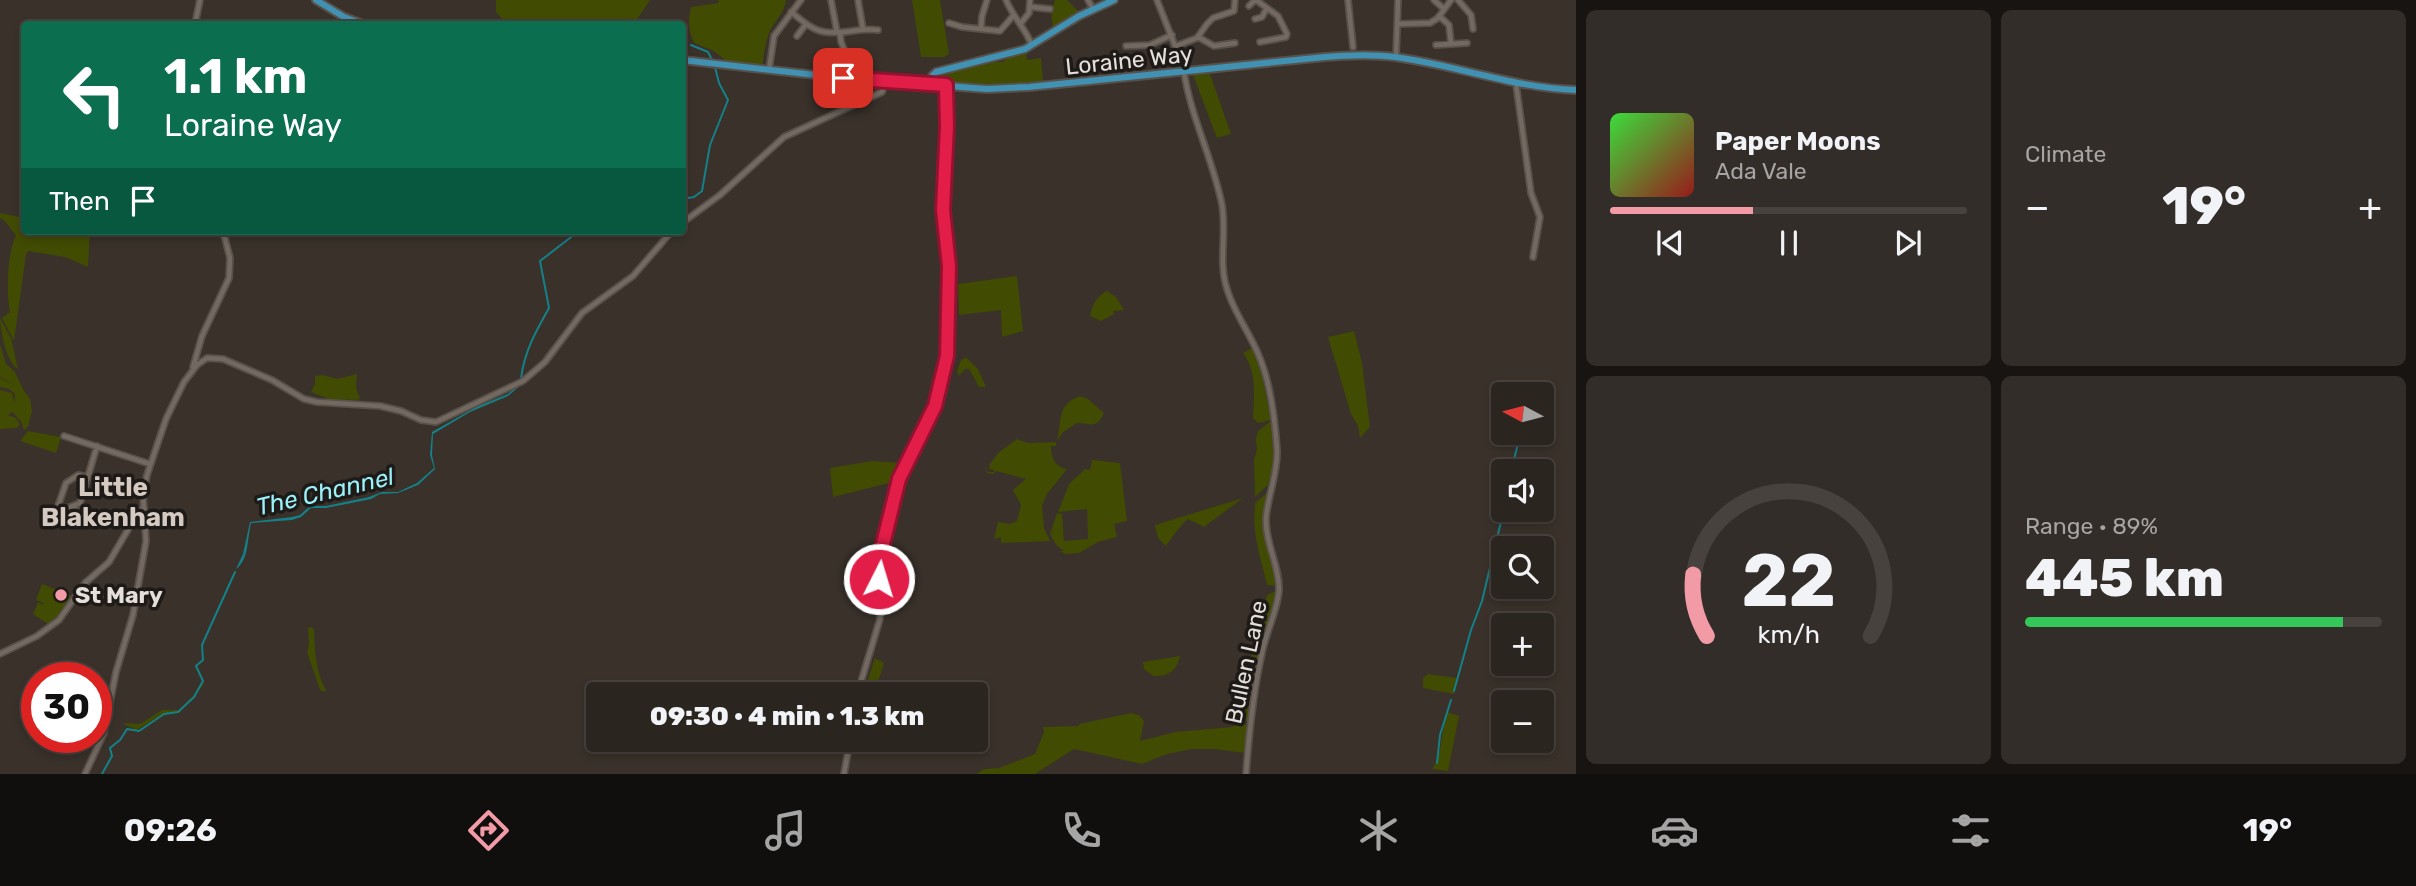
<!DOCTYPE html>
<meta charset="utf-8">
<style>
:root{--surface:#2b2520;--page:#332d29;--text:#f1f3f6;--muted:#a6a5a5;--line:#47423e;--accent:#f39aa7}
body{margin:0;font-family:Rubik,sans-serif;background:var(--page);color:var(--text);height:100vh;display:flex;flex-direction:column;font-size:26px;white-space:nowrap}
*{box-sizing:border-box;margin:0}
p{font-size:23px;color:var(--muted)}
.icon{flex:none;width:38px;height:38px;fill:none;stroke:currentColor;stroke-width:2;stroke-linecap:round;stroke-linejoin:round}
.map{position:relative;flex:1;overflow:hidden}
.panel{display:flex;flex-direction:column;gap:10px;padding:10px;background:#181412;width:840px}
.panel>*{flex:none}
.banner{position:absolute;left:21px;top:21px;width:665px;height:214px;border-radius:7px;box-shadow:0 4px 10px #0003,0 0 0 2px var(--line);background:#0b6e4f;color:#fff;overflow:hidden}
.needle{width:46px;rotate:277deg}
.tools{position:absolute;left:1491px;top:382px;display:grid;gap:14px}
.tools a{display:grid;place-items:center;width:63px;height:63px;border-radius:7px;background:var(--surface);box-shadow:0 4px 10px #0003,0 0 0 2px var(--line);font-size:35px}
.speed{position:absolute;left:21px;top:662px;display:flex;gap:14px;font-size:35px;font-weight:700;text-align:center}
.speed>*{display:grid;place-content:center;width:91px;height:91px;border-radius:50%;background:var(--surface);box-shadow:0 4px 10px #0003,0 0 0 2px var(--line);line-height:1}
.speed .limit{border:10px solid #d22;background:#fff;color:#111}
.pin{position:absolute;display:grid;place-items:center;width:60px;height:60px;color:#fff;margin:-30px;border-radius:14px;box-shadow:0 4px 10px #0006}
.me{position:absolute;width:77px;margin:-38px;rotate:5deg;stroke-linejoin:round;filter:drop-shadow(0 0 5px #0008)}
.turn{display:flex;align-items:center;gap:24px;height:147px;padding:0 28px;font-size:32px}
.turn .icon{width:91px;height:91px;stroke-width:2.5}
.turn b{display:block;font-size:49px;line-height:60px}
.then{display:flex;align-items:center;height:66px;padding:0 28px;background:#0003;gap:14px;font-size:26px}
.big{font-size:52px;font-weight:800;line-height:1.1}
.panel .card{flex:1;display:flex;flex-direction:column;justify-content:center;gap:10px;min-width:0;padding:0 24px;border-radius:10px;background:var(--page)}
.panel .dial{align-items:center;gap:0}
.dial svg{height:182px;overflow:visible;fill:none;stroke:var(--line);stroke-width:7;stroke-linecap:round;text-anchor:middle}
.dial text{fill:var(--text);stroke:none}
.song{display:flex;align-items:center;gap:21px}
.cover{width:84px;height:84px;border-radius:10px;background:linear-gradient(135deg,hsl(120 70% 55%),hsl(0 70% 35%))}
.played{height:7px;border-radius:4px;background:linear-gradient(90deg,var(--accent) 40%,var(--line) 40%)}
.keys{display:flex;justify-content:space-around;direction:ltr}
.heat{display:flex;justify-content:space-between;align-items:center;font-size:38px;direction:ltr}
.charge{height:10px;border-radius:5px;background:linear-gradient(90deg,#34c759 89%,var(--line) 0)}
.panel .tiles{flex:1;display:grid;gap:10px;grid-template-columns:repeat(2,1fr)}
.trip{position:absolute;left:586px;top:682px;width:402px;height:70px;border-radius:7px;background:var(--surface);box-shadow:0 4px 10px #0003,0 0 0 2px var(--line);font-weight:800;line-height:70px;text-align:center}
.menu{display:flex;height:112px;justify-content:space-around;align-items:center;background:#110f0d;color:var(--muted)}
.menu .icon{width:49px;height:49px}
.menu .selected{color:var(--accent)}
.menu b{font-size:32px;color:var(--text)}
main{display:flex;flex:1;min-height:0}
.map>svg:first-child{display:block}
.green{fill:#414b02}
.water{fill:#148189}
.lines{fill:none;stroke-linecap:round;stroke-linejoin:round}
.stream{stroke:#148189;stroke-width:2}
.minor-casing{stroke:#58504a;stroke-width:8}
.major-casing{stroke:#58504a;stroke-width:10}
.minor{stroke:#736961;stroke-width:4.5}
.major{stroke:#4091b2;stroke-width:6}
.route-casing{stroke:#92132f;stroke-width:18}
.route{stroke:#e11d48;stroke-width:12}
.poi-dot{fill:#f39aa7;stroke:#1e1a17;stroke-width:2.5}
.labels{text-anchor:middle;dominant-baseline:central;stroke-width:7;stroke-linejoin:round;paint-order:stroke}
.street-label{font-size:23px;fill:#e4dfda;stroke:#1e1a17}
.poi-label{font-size:23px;font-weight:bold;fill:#e4dfda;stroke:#1e1a17;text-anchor:start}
.water-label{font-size:24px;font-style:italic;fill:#9af1fa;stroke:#1e1a17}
.quarter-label{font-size:26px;font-weight:bold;fill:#d5cac1;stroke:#1e1a17}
</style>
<main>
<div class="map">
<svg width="1576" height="774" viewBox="0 0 1576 774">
<rect width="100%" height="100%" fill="#39312a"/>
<path class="green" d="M496,0H650L634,24H520L502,19L496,12Z
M719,0H786C784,14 776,19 770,31C765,43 764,55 762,67L725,60L714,51L694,43C688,32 688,19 691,7L718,3Z
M912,0H940L949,54L944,57H921Z
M1055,0H1067L1080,13L1053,30L1051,12Z
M1026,51L1027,60L1041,58L1043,81L996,85L947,82L945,78L944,82L937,81L934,78L943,71L946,77L945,71L984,62H1002L1013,55Z
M1209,72L1210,74L1231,134L1217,138L1193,75Z
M0,213L24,218V231H90L88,267L65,257L28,251L26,254L14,341L2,318L10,312C6,294 7,252 16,236L5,221L0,218Z
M1017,276L1023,331L1002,337L1001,310L959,315L958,284Z
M1107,291L1116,297L1124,310L1113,311L1114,314L1101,321L1090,316C1092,305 1097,296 1107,291Z
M0,318L11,338L18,369C7,364 0,330 0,318Z
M1354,331L1362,363L1370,427L1360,438L1358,426L1351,414L1328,337Z
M0,344L6,364L15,372L24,391L30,399L32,411L28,427L24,430L21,421L12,412L8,415L16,418L20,424L17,428L0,429V390L12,393L14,403L15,394L9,389L0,387V378L14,385L0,377Z
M1252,348L1259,360L1271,420L1258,423L1253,418C1254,397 1257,371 1243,353Z
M966,357L978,369L986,387H979L969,369H965L959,376L957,371L961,360Z
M357,374L356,388L360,398L358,400L329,399L311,392L315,384V376L323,375L337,379Z
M1080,396L1088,399L1104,413C1096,430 1091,423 1077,423L1063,432L1057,441C1062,421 1056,405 1080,396Z
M1271,421L1274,462L1268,485L1255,497L1254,460L1257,449L1256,439L1258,431Z
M28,431L61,437L56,453L20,441Z
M1017,439L1028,443L1056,442V446H1051C1051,458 1055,467 1067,469L1047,494L1042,505L1044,528L1050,541L1001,543V537L994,539L998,522L1010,524L1017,521L1021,505L1013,490L1026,479L996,471L993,474L987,473L985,467L988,472H994V470L990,469L989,465L998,453Z
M1092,460L1120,463L1127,521L1114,524L1117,537L1098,542L1079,553L1065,554L1060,551H1064L1056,545L1050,534L1057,513L1062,514L1064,541L1088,539L1087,509L1058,512L1069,484L1085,469L1090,470Z
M872,461L902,463L897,481L833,497L830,468Z
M1269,491C1264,526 1269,551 1277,586L1267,585C1260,553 1252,537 1255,503Z
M1243,498L1204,527L1188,519C1183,522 1170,540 1166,546L1158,538L1155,525Z
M42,584L75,597L51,626L33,614L38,602L43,605L44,603L36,600Z
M1276,591L1273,610L1261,650L1249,723L1241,717L1247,669L1263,617L1267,595Z
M311,627L314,629C315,649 315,672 326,690L324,692L320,690L307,652L309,644L308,628Z
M1180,656C1177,671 1168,677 1153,676L1144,669L1143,662Z
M875,658L884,663L874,695H863Z
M1428,674L1457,678L1454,694L1423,688V678Z
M201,683L204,684L179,713H164L137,730L125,725L124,723L140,724L162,710H179L194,695Z
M1447,712L1459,716L1448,771L1432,769C1443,753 1441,731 1447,712Z
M1131,713L1139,715L1144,721L1140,741L1175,732L1232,727L1243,721L1248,727L1246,753L1214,749H1192L1167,754L1142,764L1074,749L1035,774H976L984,769L999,768L1035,754L1044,732L1043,727L1079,726V724Z"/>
<path class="water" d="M518,385H521L508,396L470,412L433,434L432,455L435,469L418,485L398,493L380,494L371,499L326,508H311L301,517L292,520L251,523C247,539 249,560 236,569L243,554L250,522L292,517L300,515L310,506H326L369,497L382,492H398L417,483L434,468L430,455L432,432L476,407L508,394Z"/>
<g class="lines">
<path class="stream" d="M691,45L708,52L713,62
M682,199L694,197L702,191L710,145L728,100L719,83L715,67
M521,379C524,352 536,331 549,308L540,261L579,231
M1511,471L1521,432
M1454,691L1471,630L1482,601L1504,509
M1437,763L1440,735L1451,700
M102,774L112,756L110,748L120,740L127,729L139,731L164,714L178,712L194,697L203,681L196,666L203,660L202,645L235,572"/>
<defs>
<path id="minor" d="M831,0L837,32
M858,0L863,29
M1006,0C1013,17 1025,28 1032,45
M1088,0L1093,9
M1157,0L1179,56
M1256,0L1278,16L1287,34L1286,37L1260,42
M1348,0L1353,47
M1434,0L1443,8
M1458,0L1471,15L1473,29
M1249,6L1255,0
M1031,7L1050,9
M791,12C799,18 806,25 815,29C835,38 858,27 878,30
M1439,16L1449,25L1451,44
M1255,19L1262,17L1267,8
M949,23L962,27L1000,31L1013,16
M1021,23L1029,13L1030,0
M195,24L200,0
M1398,24L1430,23L1438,18L1451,0
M981,28L982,16L987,0
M840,32L841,42L848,58
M797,36L806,24
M1198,37L1214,46L1235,43
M1436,45L1467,43
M1126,46L1150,45L1172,35
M1176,46L1197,38L1207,24L1213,18L1234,11L1235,0
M1396,57L1398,0
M769,70L774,36L801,0
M1184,72C1191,118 1213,159 1222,205C1227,233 1218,262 1227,289C1234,313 1250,333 1259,356C1271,384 1275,420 1277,450C1278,473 1268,495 1266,518C1265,544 1280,566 1279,591C1277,612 1266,632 1262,653C1253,693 1249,733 1246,774
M1516,84L1531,193L1540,217L1533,257
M682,223L720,195L784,137L882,92L886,80
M193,367L202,336L229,278L230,258L223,231
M64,436L150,464
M87,477L78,475L66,483L58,506L68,508L80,503L97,446
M74,507L76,511L85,516
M0,654L37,636L59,620L85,583L109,562L139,511L144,508
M857,695L880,619L879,562L899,479L935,406L947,356L949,266L943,210L947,126L946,86
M85,774L104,733L116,672L133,615L146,541L143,496L147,475L166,419L184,382L197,365L207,358L223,359L272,380L304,399L317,402L380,406L401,411L421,420L436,422L523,381L545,362L582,313L633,276L672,231
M844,774L850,740"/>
<path id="major" d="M316,0L344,17L363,24
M682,60L843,78L987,89L1029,87L1325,57C1348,55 1372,54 1395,57C1456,65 1514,88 1576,90
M931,84L932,76L936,72L1025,49L1079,16L1114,0"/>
</defs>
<use href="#minor" class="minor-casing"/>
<use href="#major" class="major-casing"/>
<use href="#minor" class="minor"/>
<use href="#major" class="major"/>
</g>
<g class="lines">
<defs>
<path id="route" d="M843,78L946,85V88L947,126L943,210L949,266L947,356L935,406L899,479L881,552L879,579"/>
</defs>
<use href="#route" class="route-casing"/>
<use href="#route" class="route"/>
</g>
<circle class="poi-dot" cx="61" cy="595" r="7"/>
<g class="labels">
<g class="street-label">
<text transform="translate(1129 60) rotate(-6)">Loraine Way</text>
<text transform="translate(1246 662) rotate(-78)">Bullen Lane</text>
</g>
<g class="poi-label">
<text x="75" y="595">St Mary</text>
</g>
<g class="water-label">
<text transform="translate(325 492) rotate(-13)">The Channel</text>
</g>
<g class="quarter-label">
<text x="113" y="487">Little<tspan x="113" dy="30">Blakenham</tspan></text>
</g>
</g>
</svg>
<div class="tools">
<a><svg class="needle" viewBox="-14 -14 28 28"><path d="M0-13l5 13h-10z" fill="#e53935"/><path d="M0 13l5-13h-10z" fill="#a6a5a5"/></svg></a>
<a><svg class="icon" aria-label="sound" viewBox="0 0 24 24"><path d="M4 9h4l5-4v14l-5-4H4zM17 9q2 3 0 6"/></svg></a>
<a><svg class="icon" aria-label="search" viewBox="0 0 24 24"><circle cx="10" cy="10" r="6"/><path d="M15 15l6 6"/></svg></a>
<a>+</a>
<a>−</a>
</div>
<div class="speed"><div class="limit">30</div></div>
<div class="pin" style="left:843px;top:78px;background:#d93025"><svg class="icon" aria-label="arrive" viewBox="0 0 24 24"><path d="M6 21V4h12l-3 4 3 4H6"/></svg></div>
<svg class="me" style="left:879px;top:579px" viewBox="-20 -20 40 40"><circle r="17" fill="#e11d48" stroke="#fff" stroke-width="3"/><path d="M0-11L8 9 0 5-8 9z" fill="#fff"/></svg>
<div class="trip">09:30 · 4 min · 1.3 km</div>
<div class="banner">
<div class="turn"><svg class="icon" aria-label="left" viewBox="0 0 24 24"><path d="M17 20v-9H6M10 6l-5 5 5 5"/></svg><div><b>1.1 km</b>Loraine Way</div></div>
<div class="then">Then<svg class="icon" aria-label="arrive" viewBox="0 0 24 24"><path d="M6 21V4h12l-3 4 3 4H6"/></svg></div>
</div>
</div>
<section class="panel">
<div class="tiles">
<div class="card">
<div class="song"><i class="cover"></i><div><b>Paper Moons</b><p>Ada Vale</p></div></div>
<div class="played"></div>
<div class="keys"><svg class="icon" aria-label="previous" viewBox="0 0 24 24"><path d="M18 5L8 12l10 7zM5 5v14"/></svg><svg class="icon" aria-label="pause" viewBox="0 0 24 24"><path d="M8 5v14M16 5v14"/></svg><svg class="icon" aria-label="next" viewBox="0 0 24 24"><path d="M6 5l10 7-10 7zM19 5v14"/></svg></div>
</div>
<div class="card"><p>Climate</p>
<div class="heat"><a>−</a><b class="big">19°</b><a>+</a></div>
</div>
<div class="card dial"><svg viewBox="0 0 100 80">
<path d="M14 69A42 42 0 1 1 86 69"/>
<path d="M14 69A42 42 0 0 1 8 42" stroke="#f39aa7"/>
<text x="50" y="56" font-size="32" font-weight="700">22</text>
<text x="50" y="72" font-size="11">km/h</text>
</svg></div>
<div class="card"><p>Range · 89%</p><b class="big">445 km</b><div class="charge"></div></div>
</div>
</section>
</main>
<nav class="menu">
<b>09:26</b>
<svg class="icon selected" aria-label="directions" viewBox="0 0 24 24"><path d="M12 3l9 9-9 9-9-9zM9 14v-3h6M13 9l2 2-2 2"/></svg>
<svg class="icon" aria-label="music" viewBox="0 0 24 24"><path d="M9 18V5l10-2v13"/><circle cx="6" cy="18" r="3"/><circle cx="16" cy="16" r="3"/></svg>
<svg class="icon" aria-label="phone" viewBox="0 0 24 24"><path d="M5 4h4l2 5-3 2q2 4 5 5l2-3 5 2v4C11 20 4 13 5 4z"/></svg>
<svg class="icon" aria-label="climate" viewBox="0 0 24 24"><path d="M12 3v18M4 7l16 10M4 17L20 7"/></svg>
<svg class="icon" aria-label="car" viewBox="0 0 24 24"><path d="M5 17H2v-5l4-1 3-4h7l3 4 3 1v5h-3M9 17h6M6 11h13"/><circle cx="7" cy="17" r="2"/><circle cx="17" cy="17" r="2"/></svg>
<svg class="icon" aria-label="filters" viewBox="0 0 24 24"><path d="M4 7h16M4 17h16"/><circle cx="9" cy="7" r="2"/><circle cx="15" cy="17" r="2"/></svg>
<b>19°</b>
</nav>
